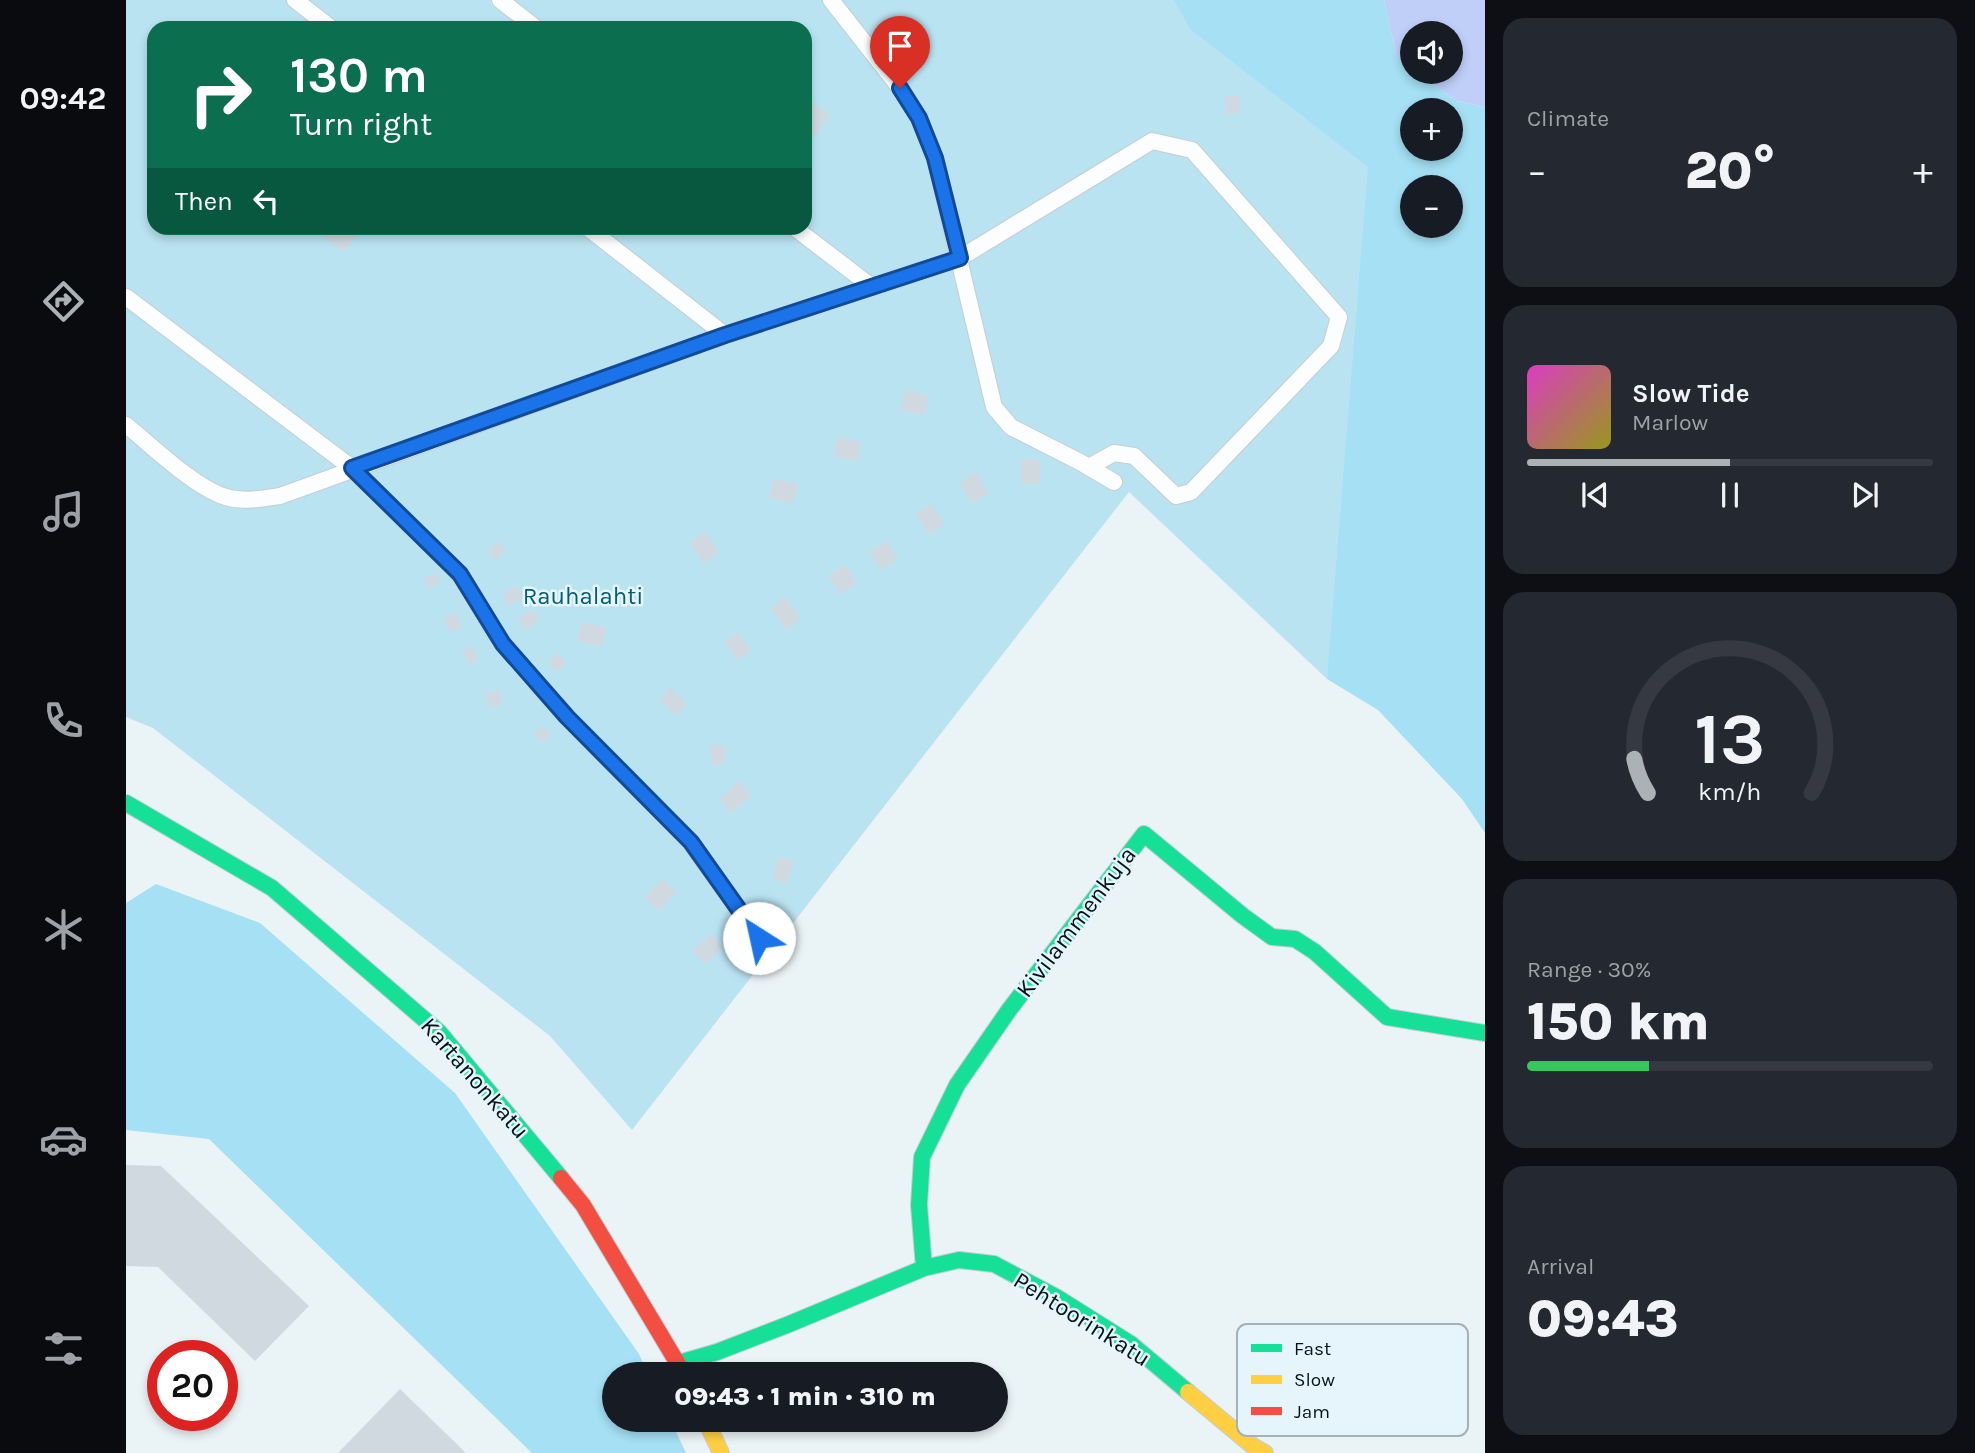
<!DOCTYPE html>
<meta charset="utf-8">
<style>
:root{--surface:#171b24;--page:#242831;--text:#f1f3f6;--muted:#9ea1a6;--line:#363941;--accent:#abb2b5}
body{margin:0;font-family:Karla,sans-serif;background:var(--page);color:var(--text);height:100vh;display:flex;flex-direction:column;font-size:26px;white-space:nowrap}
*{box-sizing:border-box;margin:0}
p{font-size:23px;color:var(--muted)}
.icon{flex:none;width:38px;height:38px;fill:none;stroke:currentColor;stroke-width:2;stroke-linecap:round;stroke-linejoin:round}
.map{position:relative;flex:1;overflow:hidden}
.sheet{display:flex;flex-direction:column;gap:18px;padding:18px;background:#0d0f14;width:490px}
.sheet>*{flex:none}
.banner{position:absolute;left:21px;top:21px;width:665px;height:214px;border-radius:21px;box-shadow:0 4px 10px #0003;background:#0b6e4f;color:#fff;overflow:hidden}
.fabs{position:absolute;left:1274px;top:21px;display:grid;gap:14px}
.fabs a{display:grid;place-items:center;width:63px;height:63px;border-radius:50%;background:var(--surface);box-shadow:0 4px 10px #0003;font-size:35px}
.speed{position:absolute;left:21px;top:1340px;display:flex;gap:14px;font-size:35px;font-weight:700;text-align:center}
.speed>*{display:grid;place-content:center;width:91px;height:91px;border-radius:50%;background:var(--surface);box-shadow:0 4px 10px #0003;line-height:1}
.speed .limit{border:10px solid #d22;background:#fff;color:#111}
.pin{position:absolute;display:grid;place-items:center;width:60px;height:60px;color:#fff;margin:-72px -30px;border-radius:50% 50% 50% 0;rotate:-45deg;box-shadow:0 0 7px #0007}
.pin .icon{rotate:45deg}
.me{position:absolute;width:77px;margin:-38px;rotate:325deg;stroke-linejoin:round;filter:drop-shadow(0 0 5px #0008)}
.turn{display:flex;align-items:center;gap:24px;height:147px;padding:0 28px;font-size:32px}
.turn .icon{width:91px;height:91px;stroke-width:2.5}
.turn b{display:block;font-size:49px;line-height:60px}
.then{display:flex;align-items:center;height:66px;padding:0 28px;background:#0003;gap:14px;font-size:26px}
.big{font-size:52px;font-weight:800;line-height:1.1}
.sheet .card{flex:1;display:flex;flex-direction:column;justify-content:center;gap:10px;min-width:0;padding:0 24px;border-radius:21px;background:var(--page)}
.sheet .dial{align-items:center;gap:0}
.dial svg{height:182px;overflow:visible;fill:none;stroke:var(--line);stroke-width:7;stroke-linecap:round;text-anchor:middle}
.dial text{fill:var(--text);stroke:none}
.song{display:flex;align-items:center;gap:21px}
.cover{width:84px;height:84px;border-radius:10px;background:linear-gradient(135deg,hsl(310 70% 55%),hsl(60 70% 35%))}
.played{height:7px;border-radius:4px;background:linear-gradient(90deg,var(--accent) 50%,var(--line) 50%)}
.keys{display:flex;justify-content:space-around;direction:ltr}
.heat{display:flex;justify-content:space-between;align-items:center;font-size:38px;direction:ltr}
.charge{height:10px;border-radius:5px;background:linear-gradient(90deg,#34c759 30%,var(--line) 0)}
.trip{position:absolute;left:476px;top:1362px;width:406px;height:70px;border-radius:35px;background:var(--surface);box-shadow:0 4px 10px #0003;font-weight:800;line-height:70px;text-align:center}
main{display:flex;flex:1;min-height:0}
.tab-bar{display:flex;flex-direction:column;width:126px;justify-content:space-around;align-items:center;background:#090b0e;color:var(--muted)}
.tab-bar .icon{width:49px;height:49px}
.tab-bar .current{color:var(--accent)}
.tab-bar b{font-size:32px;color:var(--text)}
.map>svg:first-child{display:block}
.green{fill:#bae3f2;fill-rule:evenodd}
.forest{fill:#a5e0f4;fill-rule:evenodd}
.water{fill:#bfcff8}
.building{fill:#d0d9e0}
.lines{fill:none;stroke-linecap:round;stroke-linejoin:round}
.lane-casing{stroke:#c3ced2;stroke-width:18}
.fast-casing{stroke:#c3ced2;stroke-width:18}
.slow-casing{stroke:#c3ced2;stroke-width:18}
.jam-casing{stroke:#c3ced2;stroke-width:18}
.lane{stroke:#fcfdfe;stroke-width:16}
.fast{stroke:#16e098;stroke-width:16}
.slow{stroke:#ffcf43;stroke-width:16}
.jam{stroke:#f24e42;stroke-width:16}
.route-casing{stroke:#114b97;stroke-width:18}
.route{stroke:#1a73e8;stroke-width:12}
.labels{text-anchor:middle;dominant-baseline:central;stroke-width:5;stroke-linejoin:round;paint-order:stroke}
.park-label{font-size:24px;fill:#055c74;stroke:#e5f5fb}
.street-label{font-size:24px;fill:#061419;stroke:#e5f5fb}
.key{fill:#e5f5fb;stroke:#a2b2b7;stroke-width:2}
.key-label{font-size:19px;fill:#061419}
</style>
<main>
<nav class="tab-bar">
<b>09:42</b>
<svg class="icon current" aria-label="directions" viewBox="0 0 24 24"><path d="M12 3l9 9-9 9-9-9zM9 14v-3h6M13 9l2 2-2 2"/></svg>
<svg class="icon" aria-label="music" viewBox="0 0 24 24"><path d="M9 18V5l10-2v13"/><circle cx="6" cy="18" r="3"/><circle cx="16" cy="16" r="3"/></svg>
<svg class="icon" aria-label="phone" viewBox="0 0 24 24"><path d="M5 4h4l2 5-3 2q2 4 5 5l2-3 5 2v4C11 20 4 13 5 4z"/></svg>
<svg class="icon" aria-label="climate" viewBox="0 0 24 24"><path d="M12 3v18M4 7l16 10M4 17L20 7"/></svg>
<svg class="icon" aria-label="car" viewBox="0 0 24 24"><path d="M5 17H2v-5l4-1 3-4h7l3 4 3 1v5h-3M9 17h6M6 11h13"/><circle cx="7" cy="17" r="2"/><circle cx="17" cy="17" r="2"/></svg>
<svg class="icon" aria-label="filters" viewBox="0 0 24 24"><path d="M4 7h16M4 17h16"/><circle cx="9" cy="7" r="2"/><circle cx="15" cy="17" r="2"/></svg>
</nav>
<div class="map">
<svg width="1359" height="1453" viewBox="0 0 1359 1453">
<rect width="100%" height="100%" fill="#eaf3f6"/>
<path class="green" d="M0,0H1153L1286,226L1231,434L1201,679L1003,492L506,1130L424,1036L27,728L0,717ZM28,28H679V228H28Z"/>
<path class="forest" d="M1048,0H1258L1271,58L1286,69V72H1290L1331,101L1359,107V833L1336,799L1252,710L1201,679L1242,167L1064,29ZM1286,110H1325V149H1286ZM1286,187H1325V226H1286Z
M30,884L134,923L329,1093L513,1354L522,1374H488V1419H544L560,1453H406L83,1139L0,1130V903Z"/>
<path class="water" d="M1258,0H1359V107L1331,101L1290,72H1325V33H1286V69L1271,58Z"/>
<path class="building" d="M1113,95L1114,113L1100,114L1099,96Z
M679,97L704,115L679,148Z
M185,228H237L218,252Z
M779,390L803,396L799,415L775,410Z
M711,437L735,442L731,461L707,456Z
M913,458L915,483L896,485L894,460Z
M850,472L862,493L846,503L833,483Z
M647,479L672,484L667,503L643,498Z
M805,504L819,524L803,535L789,514Z
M579,532L593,552L577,564L563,543Z
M371,541L380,549L370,560L361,552Z
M760,541L772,559L755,570L743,552Z
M719,565L731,584L714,594L702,576Z
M311,573L314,584L302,588L298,577Z
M390,585L398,598L383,606L376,594Z
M658,597L675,618L661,630L644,610Z
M406,609L414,620L399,629L392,618Z
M331,613L336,627L323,632L318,618Z
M456,622L481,628L476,647L451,640Z
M612,632L625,651L611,660L598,641Z
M346,646L353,659L343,664L336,652Z
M432,653L441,664L430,672L422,661Z
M545,688L561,705L549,716L533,699Z
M374,690L377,704L363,708L359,693Z
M416,726L425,734L416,742L408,734Z
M584,745H599V764L585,765Z
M612,781L625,796L605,813L593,799Z
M652,857L668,861L661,883L646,879Z
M536,879L550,892L533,911L519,898Z
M585,934L597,948L579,964L566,950Z
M0,1165L35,1166L183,1306L129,1361L32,1267L0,1266Z
M274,1389L340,1453H212Z"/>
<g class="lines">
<defs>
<path id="lane" d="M169,0L205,28
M374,0L410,28
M705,0L774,88L793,118L809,158L868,407L885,427L954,462L988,482
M462,228L599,335
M669,228L746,287
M0,297L226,468L334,574L377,644L441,717L565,843L633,938
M0,425C26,446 64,483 94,495C113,503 135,499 154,496L599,335L834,258L1026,141L1066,150L1213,317L1205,346L1065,492L1050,496L1008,456L988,453L963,467"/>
<path id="fast" d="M0,803L146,888L313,1032L435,1178
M798,1268L793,1205L796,1157L831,1085L883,1010L1018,834L1117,916L1146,937L1169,939L1189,952L1261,1017L1359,1033
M553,1363L591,1352L661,1325L798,1268L833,1260L868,1264L932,1298L1005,1344L1062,1392"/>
<path id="slow" d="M1062,1392L1128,1447L1139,1453
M579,1419L595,1453"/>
<path id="jam" d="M435,1178L457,1205L558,1374"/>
</defs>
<use href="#lane" class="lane-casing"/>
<use href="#fast" class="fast-casing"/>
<use href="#slow" class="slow-casing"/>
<use href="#jam" class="jam-casing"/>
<use href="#lane" class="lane"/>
<use href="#fast" class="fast"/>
<use href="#slow" class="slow"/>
<use href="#jam" class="jam"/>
</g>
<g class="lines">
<defs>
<path id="route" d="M633,938L565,842L441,717L377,644L334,574L226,468L599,335L834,258L809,158L793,118L774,88"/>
</defs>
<use href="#route" class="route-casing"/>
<use href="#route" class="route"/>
</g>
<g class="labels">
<g class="park-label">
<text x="457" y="596">Rauhalahti</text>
</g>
<g class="street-label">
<text transform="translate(950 922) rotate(-53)">Kivilammenkuja</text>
<text transform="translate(349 1078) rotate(49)">Kartanonkatu</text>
<text transform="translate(956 1319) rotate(32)">Pehtoorinkatu</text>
</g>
</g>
<rect x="1111" y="1324" width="231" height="112" rx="10" class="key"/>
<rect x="1125" y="1344" width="31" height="8" fill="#16e098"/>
<rect x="1125" y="1375" width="31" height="9" fill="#ffcf43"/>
<rect x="1125" y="1407" width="31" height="8" fill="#f24e42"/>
<g class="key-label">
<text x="1168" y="1355">Fast</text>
<text x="1168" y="1386">Slow</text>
<text x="1168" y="1418">Jam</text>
</g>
</svg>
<div class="fabs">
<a><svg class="icon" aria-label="sound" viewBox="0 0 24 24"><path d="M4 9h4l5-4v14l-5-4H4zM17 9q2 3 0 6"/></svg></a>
<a>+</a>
<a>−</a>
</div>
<div class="speed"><div class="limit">20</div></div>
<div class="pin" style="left:774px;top:88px;background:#d93025"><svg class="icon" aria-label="arrive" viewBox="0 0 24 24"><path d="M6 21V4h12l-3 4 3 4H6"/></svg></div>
<svg class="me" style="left:633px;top:938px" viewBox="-20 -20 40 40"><circle r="19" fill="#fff"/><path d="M0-13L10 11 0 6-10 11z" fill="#1a73e8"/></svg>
<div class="trip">09:43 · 1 min · 310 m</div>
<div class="banner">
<div class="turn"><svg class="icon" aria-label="right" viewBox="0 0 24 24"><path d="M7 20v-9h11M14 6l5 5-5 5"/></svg><div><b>130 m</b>Turn right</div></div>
<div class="then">Then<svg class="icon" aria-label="left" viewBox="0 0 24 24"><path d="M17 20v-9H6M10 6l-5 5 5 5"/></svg></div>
</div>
</div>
<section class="sheet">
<div class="card"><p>Climate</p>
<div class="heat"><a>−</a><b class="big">20°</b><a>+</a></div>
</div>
<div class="card">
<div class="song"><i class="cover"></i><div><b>Slow Tide</b><p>Marlow</p></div></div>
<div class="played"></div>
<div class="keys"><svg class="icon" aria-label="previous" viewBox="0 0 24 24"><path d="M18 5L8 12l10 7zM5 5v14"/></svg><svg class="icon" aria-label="pause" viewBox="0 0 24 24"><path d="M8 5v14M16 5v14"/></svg><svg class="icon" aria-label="next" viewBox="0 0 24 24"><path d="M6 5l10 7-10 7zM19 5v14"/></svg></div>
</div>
<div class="card dial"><svg viewBox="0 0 100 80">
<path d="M14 69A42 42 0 1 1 86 69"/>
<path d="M14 69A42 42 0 0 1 8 54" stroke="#abb2b5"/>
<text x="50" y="56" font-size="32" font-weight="700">13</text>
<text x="50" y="72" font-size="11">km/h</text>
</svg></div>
<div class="card"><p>Range · 30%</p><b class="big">150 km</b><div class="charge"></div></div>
<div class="card"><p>Arrival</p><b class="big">09:43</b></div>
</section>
</main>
